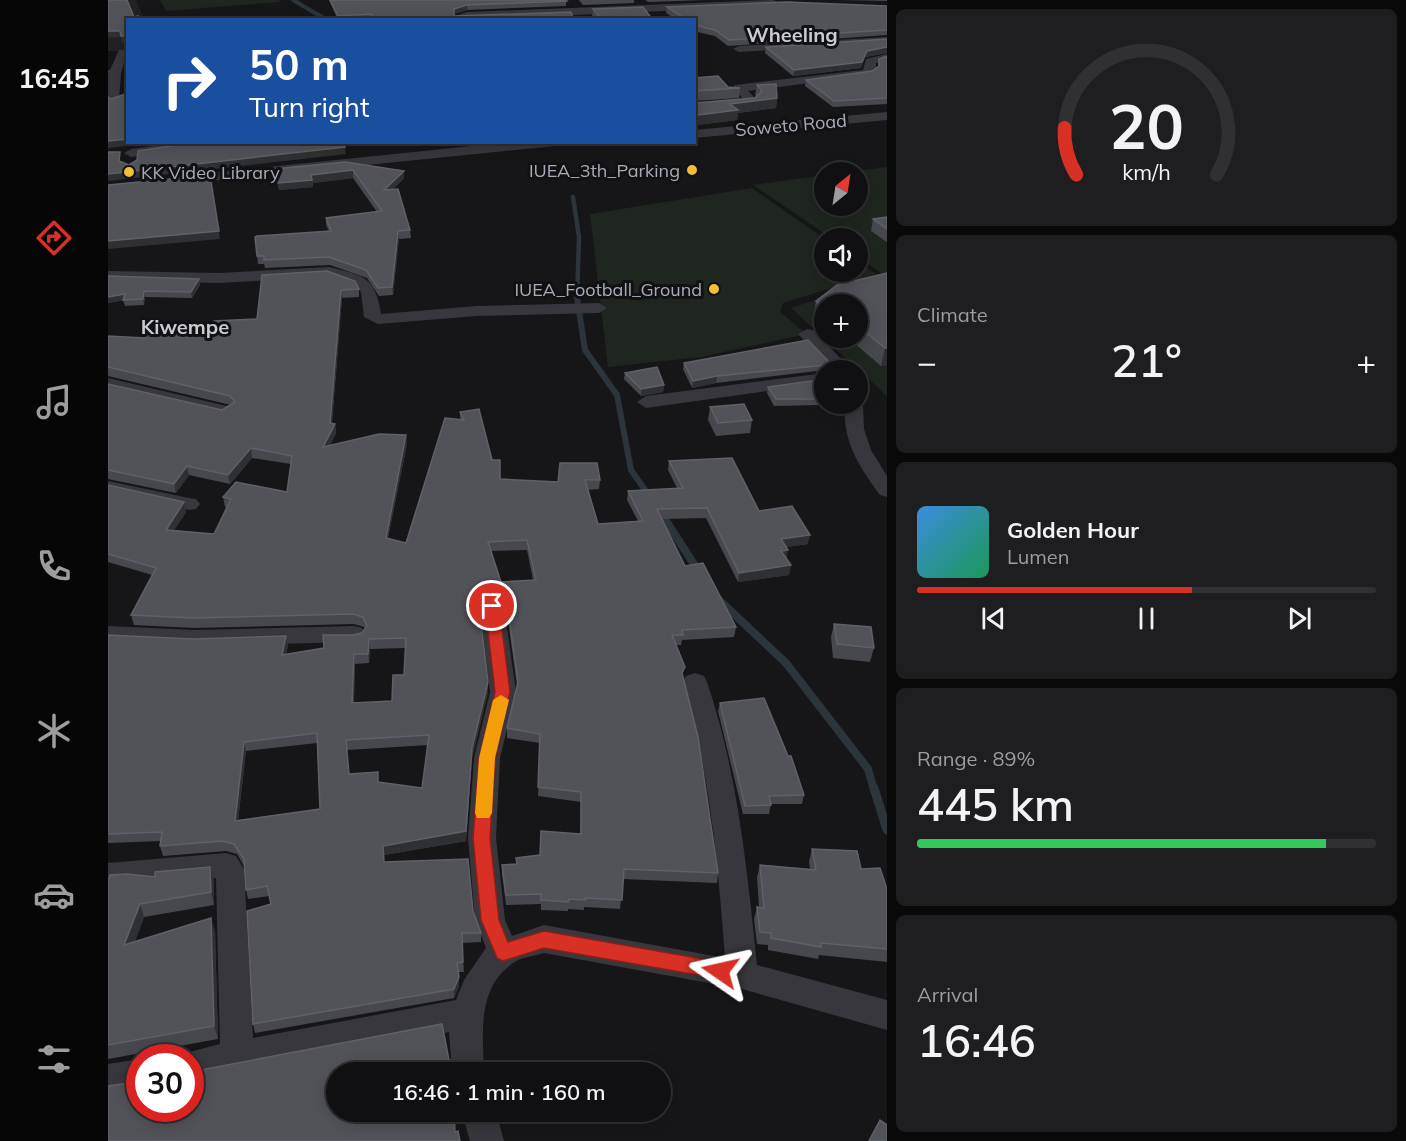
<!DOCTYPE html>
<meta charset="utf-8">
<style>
:root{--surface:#101012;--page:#1e1e20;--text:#f1f3f6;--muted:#9c9d9f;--line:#303032;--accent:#d93025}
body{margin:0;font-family:Mulish,sans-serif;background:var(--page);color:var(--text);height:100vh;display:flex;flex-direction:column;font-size:22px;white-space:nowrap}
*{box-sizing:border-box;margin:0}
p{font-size:20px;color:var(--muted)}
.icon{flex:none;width:33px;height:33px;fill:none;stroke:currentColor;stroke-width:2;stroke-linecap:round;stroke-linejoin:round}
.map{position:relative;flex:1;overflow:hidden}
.panel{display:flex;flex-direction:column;gap:9px;padding:9px;background:#09090a;width:519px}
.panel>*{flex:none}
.hud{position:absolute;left:18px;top:18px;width:570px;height:126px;border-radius:0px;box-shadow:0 3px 15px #0003,0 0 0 2px var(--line);background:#1a4fa0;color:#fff;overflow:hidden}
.needle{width:39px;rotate:30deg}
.tools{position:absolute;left:706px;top:162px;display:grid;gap:12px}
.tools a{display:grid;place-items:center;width:54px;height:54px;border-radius:50%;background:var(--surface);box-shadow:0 3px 15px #0003,0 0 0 2px var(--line);font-size:30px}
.speed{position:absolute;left:18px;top:1044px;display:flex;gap:12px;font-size:30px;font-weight:700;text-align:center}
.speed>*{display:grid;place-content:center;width:78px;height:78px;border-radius:50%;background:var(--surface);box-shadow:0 3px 15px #0003,0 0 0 2px var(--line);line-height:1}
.speed .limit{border:9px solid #d22;background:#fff;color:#111}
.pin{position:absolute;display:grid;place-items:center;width:51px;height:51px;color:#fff;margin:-26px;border:3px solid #fff;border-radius:50%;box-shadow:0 2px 6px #0007}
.me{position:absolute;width:66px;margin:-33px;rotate:281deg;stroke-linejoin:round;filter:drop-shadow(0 0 4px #0008)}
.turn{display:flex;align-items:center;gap:21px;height:126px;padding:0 24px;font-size:27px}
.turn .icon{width:78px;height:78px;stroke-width:2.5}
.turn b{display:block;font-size:42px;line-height:51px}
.big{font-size:45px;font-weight:600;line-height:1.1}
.panel .card{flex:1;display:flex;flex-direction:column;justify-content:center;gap:9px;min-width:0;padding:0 21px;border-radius:9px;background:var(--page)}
.panel .dial{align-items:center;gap:0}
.dial svg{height:156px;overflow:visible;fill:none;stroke:var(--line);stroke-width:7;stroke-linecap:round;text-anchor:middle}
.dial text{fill:var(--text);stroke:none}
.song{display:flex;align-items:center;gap:18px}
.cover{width:72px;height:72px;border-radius:9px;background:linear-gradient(135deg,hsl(210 70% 55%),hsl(150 70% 35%))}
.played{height:6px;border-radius:3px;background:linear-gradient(90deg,var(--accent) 60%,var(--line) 60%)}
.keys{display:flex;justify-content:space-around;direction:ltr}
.heat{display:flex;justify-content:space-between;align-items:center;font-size:33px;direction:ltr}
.charge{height:9px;border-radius:4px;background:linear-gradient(90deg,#34c759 89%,var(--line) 0)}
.trip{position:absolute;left:218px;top:1062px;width:345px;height:60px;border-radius:30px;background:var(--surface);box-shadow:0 3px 15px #0003,0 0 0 2px var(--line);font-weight:600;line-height:60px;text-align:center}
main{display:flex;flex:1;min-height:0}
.menu{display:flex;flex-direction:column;width:108px;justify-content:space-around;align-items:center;background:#060607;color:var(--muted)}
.menu .icon{width:42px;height:42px}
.menu .current{color:var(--accent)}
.menu b{font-size:27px;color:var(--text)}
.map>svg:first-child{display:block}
.built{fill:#222225}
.green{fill:#1e261f;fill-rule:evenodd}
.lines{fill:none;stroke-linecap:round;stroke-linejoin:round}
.stream-far4{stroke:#2c343c;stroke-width:4}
.stream-far3{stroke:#2c343c;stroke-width:4.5}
.stream-far2{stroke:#2c343c;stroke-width:6}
.stream-far1{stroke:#2c343c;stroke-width:8}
.stream{stroke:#2c343c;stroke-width:9}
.minor{fill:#37373d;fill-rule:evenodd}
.wall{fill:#47484d;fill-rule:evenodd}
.shaded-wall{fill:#2f3033}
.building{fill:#525359;stroke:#5f6168;stroke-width:1.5;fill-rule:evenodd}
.route{fill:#d93025;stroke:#8d1f18;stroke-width:1.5}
.slow{fill:#f59e0b}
.poi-dot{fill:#f2bf33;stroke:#111113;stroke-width:2}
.labels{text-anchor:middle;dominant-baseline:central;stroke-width:6;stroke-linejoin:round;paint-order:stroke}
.far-street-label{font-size:18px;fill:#a8acb8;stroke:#111113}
.far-poi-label{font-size:18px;fill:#a8acb8;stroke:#111113;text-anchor:end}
.far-quarter-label{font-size:20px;font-weight:bold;fill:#c9cbd4;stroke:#111113}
</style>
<main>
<nav class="menu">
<b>16:45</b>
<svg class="icon current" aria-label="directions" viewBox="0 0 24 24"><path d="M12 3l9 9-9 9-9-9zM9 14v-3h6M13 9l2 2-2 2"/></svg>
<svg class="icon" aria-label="music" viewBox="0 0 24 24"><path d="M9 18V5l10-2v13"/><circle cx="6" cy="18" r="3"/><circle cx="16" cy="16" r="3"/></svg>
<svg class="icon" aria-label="phone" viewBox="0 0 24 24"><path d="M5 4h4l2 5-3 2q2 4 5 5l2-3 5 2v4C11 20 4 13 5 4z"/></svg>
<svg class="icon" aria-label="climate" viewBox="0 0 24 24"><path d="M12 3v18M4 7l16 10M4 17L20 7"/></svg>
<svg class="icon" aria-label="car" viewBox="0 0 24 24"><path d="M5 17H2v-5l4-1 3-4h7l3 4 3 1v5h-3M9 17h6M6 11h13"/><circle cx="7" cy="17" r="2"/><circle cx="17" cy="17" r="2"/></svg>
<svg class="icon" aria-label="filters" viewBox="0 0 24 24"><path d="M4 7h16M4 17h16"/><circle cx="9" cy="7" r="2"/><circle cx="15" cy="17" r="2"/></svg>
</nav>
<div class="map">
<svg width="779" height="1141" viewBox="0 0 779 1141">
<rect width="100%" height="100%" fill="#161618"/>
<path class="built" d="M0,0H28L36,19L20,20L19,51H0Z"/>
<path class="green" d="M52,0H171L172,2L58,11Z
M779,167V396L683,308L779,277L750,257V238H723L645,185L717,175V206H750V172H739ZM717,304H750V338H717Z
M644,188L717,239V272H750V262L768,274L675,303L672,312L699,334L593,357L500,367L482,214Z"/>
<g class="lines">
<path class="stream-far4" d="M185,0L219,20"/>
<path class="stream-far3" d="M465,197L471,237L469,300"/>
<path class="stream-far2" d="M469,298L477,350L509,395L523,470L542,497"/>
<path class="stream-far1" d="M553,513L591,572
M611,600L678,663L760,769L766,790"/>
<path class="stream" d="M766,788L779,830"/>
<path class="minor" d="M665,0L672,3L667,6L358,20H348L347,16L359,12Z
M779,37V43L631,52L625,49L631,46Z
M11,50H19L13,74L11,100L5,104L0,102V70H2Z
M779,54V60L768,63V70L762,75L640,91L650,101L645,106L586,111V103L636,100L625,88L627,85L755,70L758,59Z
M779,112V120L586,138V130Z
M403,142H453L447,146L73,184L66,180L73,176Z
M60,144L67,148L65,151L23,157L16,153L23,149Z
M221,267C256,276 267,276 273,314L369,306L491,303L499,308L491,313L369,316L270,324L256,317L253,292L249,287L220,277L111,283L0,281V271L111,273Z
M699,329L705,330L744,370H725L690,334Z
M717,373V383L538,408L529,402L538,396Z
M0,378L123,407L126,411L116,417L0,390Z
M750,399L755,404L756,429L763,450L779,476V497L772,495C751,466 734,441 737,404H750Z
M0,481L81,498L88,499L92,504L88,509L81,510L0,493Z
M384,598L392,600L396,606L408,692L392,758L388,838L397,920L404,936L436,925L617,958C610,864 602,772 575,682L578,676L587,673L596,676L599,682C630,774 639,869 649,965L779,1000V1030L634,989L436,953C427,956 413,957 405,963C368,989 375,1035 376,1072H344L341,1032L82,1082V1058H69L70,1055L112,1044L108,878L0,887V863L118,853L128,856L136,869L145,1038L348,1000L356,980L378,948L367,920L360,838L366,758L382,692L372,606L376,600Z
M0,626L87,630L246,626L254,628L258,634L254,640L246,642L87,646L0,642Z
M32,1059V1091L0,1096V1064Z
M354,1112H388L396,1141H362Z"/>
</g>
<path class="wall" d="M221,0H458V6L359,10L346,14V16L466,20H230Z
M471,0H526V3L475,5Z
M537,0H597L541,2Z
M731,0H779V1Z
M779,6V35L620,46L607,36L589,32L586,30V20H569L558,13L559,7Z
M485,9L545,20H487L484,16Z
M779,39V53L757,57L753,68L685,76L657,53L658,47Z
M779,56V104L725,107L697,86L698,80L764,71L770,66L771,59Z
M586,78L620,87L632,88L631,98L586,101Z
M649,85L669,98L668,108L630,113L629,120L589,125L586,123V103L647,98L648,96L647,95Z
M167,169L296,171V178L285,189L302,230L303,238L291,239L285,295L271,296L259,278L222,265L157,268L156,264H150L147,237L221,231L218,225V218L269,212L245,178L205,183V187L171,190Z
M779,217V242L763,231L765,219Z
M779,273V365L773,366L745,342L734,344L726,338H750V304H717V329L705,318L708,301Z
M154,275L251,289V297L234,298L224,424H227L228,433L222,445L299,444L280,538L298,543L352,420V412L384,460L392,479L450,482L492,480L491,489L479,490L490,524L530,521L519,500L520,491L569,488L560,470L561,461L651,511L700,544L678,547L679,559L683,565L681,575L630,582L598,518L553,519L577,566L628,627L626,637L574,640L573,645H568L575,677L610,873L609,883L515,879L512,909L476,907V910L460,909V911L433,910V904L398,905L394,874V865L408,864V858L432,855L472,834L473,802L430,796L432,743L399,738V728L409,686L398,606L393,598H375L371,605L380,692L364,758L358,841L276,855V862L365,911L373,933V942L354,943L356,972H350L351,986L346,998L147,1033L145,1024L163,904L161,896L140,899L138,890L136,866L129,854L118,851L55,856L52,846L53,841L0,843V635L85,639L178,636L180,646L178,654L216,648L245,635L254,633L257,629L256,627L246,624L87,628L26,625L23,615L44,575L0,562V485L78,512L66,530L106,534L119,507H117L115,497L179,492L183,464L144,458L122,484L81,475L68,493L0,479V384L114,410L123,405L0,376V336L37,338L63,329L64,332L104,329L149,319ZM419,550L425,580L393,582L383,551ZM297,648L296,675L284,701L246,703L247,664L261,663L262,649ZM209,743L212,809L130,820L138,751ZM320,745L314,788L271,782L241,774L239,750Z
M0,276L91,279L92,285L84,298L37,297L36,305L17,306L15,300L0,303Z
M700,340L727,370H717L608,383L584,388L575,369L576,363Z
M517,373L556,385L555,392L533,396L516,379Z
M717,379V397H713L712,405L666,406L659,393L660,387Z
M602,407L644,420L642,433L608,436L600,420Z
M726,624L766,648L762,662L725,658L723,637Z
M612,703L696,795L694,804H663L661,814H635L610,711Z
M704,849L753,869L779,889V962L711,955L710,959L660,950V945L649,944L646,919L649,907H651L649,877L652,865L702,869L701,861Z
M47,877L106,880V905L36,917L27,941L107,931L110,1039L0,1059V880Z"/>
<path class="shaded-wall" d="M359,5V10L346,14V20V9Z
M0,31H12L20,36V42L14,43L13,37L0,38Z
M779,47V53L757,57L753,68L685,76L686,70L759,51Z
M669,98L668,108L630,113L629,120L589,125L590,115L622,104Z
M20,139V142H49L1,148L0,151V141Z
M237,147L238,154L0,181V174Z
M245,170V178L205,183V187L171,190L170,183L203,175Z
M296,171V178L277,197L276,190Z
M102,175L112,239L0,249V241Z
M290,231L291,239L285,295L284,287Z
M91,279L92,285L84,298L83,292Z
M233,290L234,298L223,432L227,424L228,433L216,456L215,447L222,423Z
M36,291L37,297L36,305L35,299Z
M17,294L18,300L0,303V297Z
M735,338H746L745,342L734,344Z
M777,348H779V365L773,366Z
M609,376L608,383L584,388L585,381Z
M556,385L555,392L533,396V389Z
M298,435L299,444L278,547V538Z
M143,448L144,458L122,484L120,475Z
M79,466L81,475L68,493L66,484Z
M76,502L78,512L61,539L58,530Z
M702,535L700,544L671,548L673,539Z
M680,550L678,560L673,551Z
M683,565L681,575L630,582L631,573Z
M375,588V598L370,606V597Z
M178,636L180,646L176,664L174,655Z
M261,639L262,649L261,663L260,654Z
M246,654L247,664L245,713L244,703Z
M380,682V692L364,758L358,841L276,855L275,846L364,748Z
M136,742L138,751L129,830L127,821Z
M102,867L106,880V905L103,892Z
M32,904L36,917L21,958L16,945Z
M103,918L107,931L110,1039L106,1026Z
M351,977V986L346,998V989Z"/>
<path class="building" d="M0,0H19L26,17L30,16V20H20V36H13L12,31H0Z
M222,0H458L459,1L359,5L346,9V16L463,12L466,20H262L264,14L230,16Z
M679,2L779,6V30L621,40L607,30L590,26L586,24V20H579L559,7Z
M535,7L545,20H494L485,9Z
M779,39V47L759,51L754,62L686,70L658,47Z
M779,56V98L726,101L698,80L764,71L771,66V59Z
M610,76L620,87L632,88L587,91L586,93V78Z
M668,84L669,98L622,104L630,110L590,115L586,113V103L647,98L654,91L649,85Z
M20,93V139L0,141V97L3,99Z
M90,142H237V147L0,174V152H12L11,161L21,165L29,160L30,151Z
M237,162L296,171L276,190L290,189L302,230L290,231L284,287L270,288L258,270L221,257L156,260V256H149L147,237L149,236L223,231L218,218L274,211L245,170L203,175L204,180L170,183L167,169Z
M102,175L111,231L0,241V185Z
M779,217V229L765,219Z
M219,271L247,281L251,289L233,290L222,423L227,424L215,447L271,434L298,435L278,538L298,543L337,418L356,420L352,412L371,409L384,460H392V479L450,482L452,463H489L492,480H477L490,524L535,521L520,491L575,488L561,461L624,458L651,511L684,506L702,535L673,539L680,550L673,551L683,565L631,573L599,508L549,509L577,566L595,563L628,627L574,630L575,635H564L577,667L574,673L590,737L610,873L516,869L514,900L477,898V900L461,899L460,902L433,900V894L398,895L394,865L409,864L408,858L432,855L433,831L473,834V792L430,787L432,734L399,728L410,682L398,596L393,588H375L370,597L380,682L364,748L358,831L275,846L276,862L360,859L365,911L373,933H354L355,962L349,963L351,977L346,989L145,1024L139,911L163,904L159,886L138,890L136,859L126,844L115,841L52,846L54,832L0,834V635L85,639L178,636L174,655L216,648L215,635H245L254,633L259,626L255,617L245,614L85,618L23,615L48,568L0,554V485L76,502L58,530L106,534L123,499L115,497L128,482L179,492L184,456L143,448L120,475L79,466L66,484L0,470V384L114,410L127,402L122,396L0,367V336L37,338L39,330L63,329V332L104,329L106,321L149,319L154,275ZM419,540L428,580L393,582L380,542ZM298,638L296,675H285L284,701L244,703L246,654H260L261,639ZM209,733L212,809L127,821L136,742ZM321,735L314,788L270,782V772L241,774L238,740Z
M779,273V348H777L750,326V304H717V309L708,301L729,285Z
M0,276L91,279L83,292L36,291L35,299L15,300L17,294L0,297Z
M700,340L724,365L727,370H720L721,367L718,365L609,376L585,381L576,363Z
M549,367L556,385L533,389L517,373Z
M717,379V391H711L713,399H668L660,387Z
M636,404L644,420L610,423L602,407Z
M726,624L763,627L766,648L729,644Z
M656,698L680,756H683L696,795L661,796L663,805L637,806L612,703Z
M704,849L749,851L753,869L772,868L779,889V949L713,943V947L663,938V933L652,932L649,907L656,908L652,865L708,870Z
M102,867L103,892L32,904L16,945L103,918L106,1026L0,1045V880L2,875L19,874L47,877V872Z
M334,1024L341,1060L350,1062L352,1072H228V1112H346L347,1132L350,1131L352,1141H0V1086L27,1082L29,1073H32V1108H82V1072Z
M772,1120L779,1125V1141H761Z"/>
<path class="route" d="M384,601L391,606L402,692L387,758L382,838L391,920L400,942L436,931L612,962L618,965L621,971L618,977L612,979L436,948L395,961L389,958L373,920L365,838L371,758L387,692L377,606Z"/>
<path class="slow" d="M393,695L401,700L387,758L384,813L381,818H369L367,813L371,758L385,700Z"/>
<g class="poi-dot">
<circle cx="584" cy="170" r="6"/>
<circle cx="21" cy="172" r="6"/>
<circle cx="606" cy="289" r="6"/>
</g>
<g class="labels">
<g class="far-street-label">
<text transform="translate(683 125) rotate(-5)">Soweto Road</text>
</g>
<g class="far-poi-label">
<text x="572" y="170">IUEA_3th_Parking</text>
<text x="33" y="172" text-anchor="start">KK Video Library</text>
<text x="594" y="289">IUEA_Football_Ground</text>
</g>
<g class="far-quarter-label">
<text x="684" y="34">Wheeling</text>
<text x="77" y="326">Kiwempe</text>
</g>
</g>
</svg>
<div class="tools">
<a><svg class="needle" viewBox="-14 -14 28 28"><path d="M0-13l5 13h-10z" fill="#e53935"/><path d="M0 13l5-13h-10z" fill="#9c9d9f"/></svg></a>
<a><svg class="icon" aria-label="sound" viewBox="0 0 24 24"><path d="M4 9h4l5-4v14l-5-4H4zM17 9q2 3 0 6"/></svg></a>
<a>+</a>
<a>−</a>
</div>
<div class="speed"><div class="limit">30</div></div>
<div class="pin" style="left:384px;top:606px;background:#d93025"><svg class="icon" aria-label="arrive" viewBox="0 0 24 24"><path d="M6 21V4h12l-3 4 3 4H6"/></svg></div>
<svg class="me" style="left:612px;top:971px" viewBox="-20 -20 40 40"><path d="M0-17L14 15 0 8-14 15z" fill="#d93025" stroke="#fff" stroke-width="4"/></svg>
<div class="trip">16:46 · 1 min · 160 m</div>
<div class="hud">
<div class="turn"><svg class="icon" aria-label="right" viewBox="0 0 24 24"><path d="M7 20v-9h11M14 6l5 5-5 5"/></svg><div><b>50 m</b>Turn right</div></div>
</div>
</div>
<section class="panel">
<div class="card dial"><svg viewBox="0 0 100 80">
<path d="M14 69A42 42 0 1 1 86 69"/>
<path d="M14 69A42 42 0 0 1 8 45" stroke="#d93025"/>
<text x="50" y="56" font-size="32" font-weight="700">20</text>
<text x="50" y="72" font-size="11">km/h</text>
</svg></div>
<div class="card"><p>Climate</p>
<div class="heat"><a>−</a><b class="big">21°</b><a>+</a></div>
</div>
<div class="card">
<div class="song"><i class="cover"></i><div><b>Golden Hour</b><p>Lumen</p></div></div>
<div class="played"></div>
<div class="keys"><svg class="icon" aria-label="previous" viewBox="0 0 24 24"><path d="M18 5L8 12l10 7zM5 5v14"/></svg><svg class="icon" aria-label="pause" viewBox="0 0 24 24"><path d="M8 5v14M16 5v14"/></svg><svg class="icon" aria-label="next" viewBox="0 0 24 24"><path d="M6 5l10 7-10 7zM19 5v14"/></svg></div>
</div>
<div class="card"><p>Range · 89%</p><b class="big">445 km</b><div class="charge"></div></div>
<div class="card"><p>Arrival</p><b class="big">16:46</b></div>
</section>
</main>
